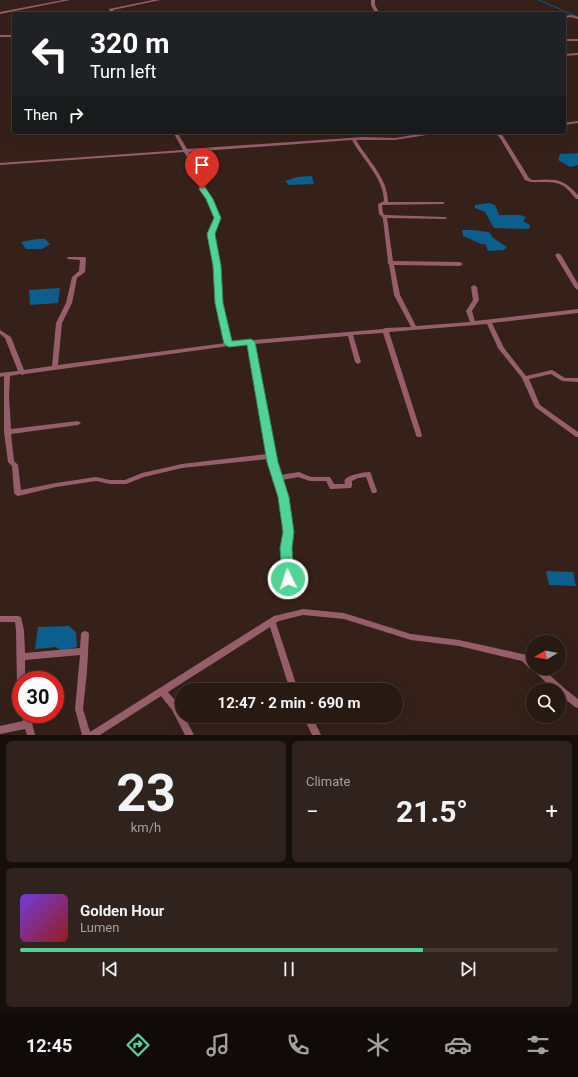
<!DOCTYPE html>
<meta charset="utf-8">
<style>
:root{--surface:#281913;--page:#30221c;--text:#f1f3f6;--muted:#a5a0a0;--line:#443833;--accent:#51d398}
body{margin:0;font-family:Roboto,sans-serif;background:var(--page);color:var(--text);height:100vh;display:flex;flex-direction:column;font-size:15px;white-space:nowrap}
*{box-sizing:border-box;margin:0}
p{font-size:13px;color:var(--muted)}
.icon{flex:none;width:22px;height:22px;fill:none;stroke:currentColor;stroke-width:2;stroke-linecap:round;stroke-linejoin:round}
.map{position:relative;height:735px;overflow:hidden}
.sheet{display:flex;flex-direction:column;gap:6px;padding:6px;background:#160e0a;flex:1}
.sheet>*{flex:none}
.banner{position:absolute;left:12px;top:12px;width:554px;height:122px;border-radius:4px;box-shadow:0 4px 16px #0002,0 0 0 1px var(--line);background:#202124;color:#fff;overflow:hidden}
.needle{width:26px;rotate:261deg}
.buttons{position:absolute;left:526px;top:635px;display:grid;gap:8px}
.buttons a{display:grid;place-items:center;width:40px;height:40px;border-radius:50%;background:var(--surface);box-shadow:0 4px 16px #0002,0 0 0 1px var(--line);font-size:20px}
.speed{position:absolute;left:12px;top:671px;display:flex;gap:8px;font-size:20px;font-weight:700;text-align:center}
.speed>*{display:grid;place-content:center;width:52px;height:52px;border-radius:50%;background:var(--surface);box-shadow:0 4px 16px #0002,0 0 0 1px var(--line);line-height:1}
.speed .limit{border:6px solid #d22;background:#fff;color:#111}
.pin{position:absolute;display:grid;place-items:center;width:34px;height:34px;color:#fff;margin:-41px -17px;border-radius:50% 50% 50% 0;rotate:-45deg;box-shadow:0 0 4px #0007}
.pin .icon{rotate:45deg}
.me{position:absolute;width:44px;margin:-22px;rotate:356deg;stroke-linejoin:round;filter:drop-shadow(0 0 3px #0008)}
.turn{display:flex;align-items:center;gap:14px;height:84px;padding:0 12px;font-size:18px}
.turn .icon{width:52px;height:52px;stroke-width:2.5}
.turn b{display:block;font-size:28px;line-height:34px}
.then{display:flex;align-items:center;height:38px;padding:0 12px;background:#0003;gap:8px;font-size:15px}
.big{font-size:30px;font-weight:700;line-height:1.1}
.sheet .widget{flex:1;display:flex;flex-direction:column;justify-content:center;gap:6px;min-width:0;padding:0 14px;border-radius:6px;background:var(--page)}
.sheet .dial{align-items:center;gap:0}
.dial b{font-size:52px;line-height:1}
.song{display:flex;align-items:center;gap:12px}
.cover{width:48px;height:48px;border-radius:6px;background:linear-gradient(135deg,hsl(260 70% 55%),hsl(0 70% 35%))}
.played{height:4px;border-radius:2px;background:linear-gradient(90deg,var(--accent) 75%,var(--line) 75%)}
.keys{display:flex;justify-content:space-around;direction:ltr}
.heat{display:flex;justify-content:space-between;align-items:center;font-size:22px;direction:ltr}
.sheet .tiles{flex:1;display:grid;gap:6px;grid-template-columns:1fr 1fr}
.widget:last-child{grid-column:span 2}
.trip{position:absolute;left:175px;top:683px;width:228px;height:40px;border-radius:20px;background:var(--surface);box-shadow:0 4px 16px #0002,0 0 0 1px var(--line);font-weight:700;line-height:40px;text-align:center}
.tabs{display:flex;height:64px;justify-content:space-around;align-items:center;background:#100a08;color:var(--muted)}
.tabs .icon{width:28px;height:28px}
.tabs .current{color:var(--accent)}
.tabs b{font-size:18px;color:var(--text)}
.map>svg:first-child{display:block}
.water{fill:#0c5e8d}
.lines{fill:none;stroke-linecap:round;stroke-linejoin:round}
.stream{stroke:#0c5e8d;stroke-width:1}
.minor{fill:#965e6a;fill-rule:evenodd}
.route{fill:#51d398;stroke:#358963}
</style>
<div class="map">
<svg width="578" height="735" viewBox="0 0 578 735">
<rect width="100%" height="100%" fill="#352119"/>
<path class="water" d="M578,153V165L570,167L558,160L560,154Z
M312,176L314,184L289,185L285,181L297,177Z
M489,203L495,205L499,215H520L526,217L523,221L530,225L529,229L494,228L485,212L475,208V205Z
M462,230H471L489,232L493,238L507,247L504,250L488,251L485,244H481L463,236Z
M37,239H45L50,244L42,249H26L21,242Z
M60,288L58,303L30,305L29,290Z
M546,571L573,572L576,586L549,585Z
M69,626L76,632L77,647L62,651L56,647L35,649L38,627Z"/>
<g class="lines">
<path class="stream" d="M539,0L578,17"/>
<path class="minor" d="M63,0H70L0,14V12Z
M153,0H160L113,10L115,14H111L109,9Z
M371,0H375V5L380,14H376L371,5Z
M571,15L578,17V19L571,17L564,18V16Z
M0,35H14V37H0Z
M564,39H578V41H564Z
M578,53V55L564,56V54Z
M578,121V123L564,125V123Z
M173,132H177L187,149L363,137L395,138L431,132H456L454,133L433,134L395,140H356C367,159 388,178 388,202H443L445,203L443,204L382,205L383,213L385,215L445,217L447,218L445,219L387,218L393,261L460,262L463,264L460,266L394,265L400,295L416,326L470,322L466,311L473,300L471,287L474,285L477,287L479,300L472,311L475,321L578,309V313L492,323L504,348L526,376L552,370L565,378H578V382L562,381L551,374L529,379L540,405L578,432V437H576L535,407L522,378L498,348L487,324L389,332L422,435L421,437H417L416,435L383,333L353,335L361,362L358,364L355,362L348,336L254,344L274,454L275,456V457L280,475L299,472L311,477H330L334,484H345C345,483 344,481 345,480C346,475 365,472 370,472L371,474L377,491L376,493H372L366,477L358,478L352,481V486L351,488L332,489H330L326,481H310L298,477L282,480L288,497L292,532L290,548L292,579L291,581L288,582L285,581L284,579L282,548L284,532L280,497L268,459L182,468L144,477L126,484H110L96,481L56,487L18,496L16,495L14,493L12,466L8,462L4,432V376L0,377V373L18,371L5,338L0,334V330L11,337L24,370L52,366L56,323L66,303L72,277L79,271L80,260L68,259L67,258L68,257H85L86,258L85,272L77,278L72,303L62,323L58,365L226,343L216,303L214,266L209,234L215,218L207,199L200,189L199,177L184,152L0,165V163L183,150ZM352,140C362,159 384,178 384,201L378,204L379,214L382,217L383,219L388,262L387,263L389,264L394,295L411,327L385,328L383,329L231,342L222,303L220,266L213,234L219,218L211,199L204,189L203,177L189,152ZM248,344L267,454L182,464L142,473L125,480H110L96,477L56,483L21,490L18,465L14,461L11,434L78,425L81,423L78,421L11,429L9,397L10,376L20,374L22,375L25,374L229,346Z
M495,132H499L503,136L529,178L532,180C555,179 562,177 578,195V199H576C564,184 561,182 541,182C535,182 531,183 525,180L500,138Z
M558,253L561,255L578,284V290L575,288L555,255Z
M303,609L344,613L411,634L459,640L527,655L533,661V668H542L564,688L578,699V708L575,707L559,694V690H554L532,669H530L522,661L459,646L411,640L344,619L303,615L279,621L276,623L298,690H290L270,627L168,692C174,699 182,706 182,716H184L194,735H185L172,710L161,696L100,735H82L75,709L80,655L25,660V680H21V690L18,689L17,686L16,630L15,622H0V616H18L21,617L24,630L25,653L80,648L81,634L82,632L85,631L88,632L89,634L87,671L83,709L90,732L274,616Z
M22,714H30L35,735H27L25,729L0,734V726L23,721Z
M303,716H312L321,735H312Z"/>
</g>
<path class="route" d="M200,187H205L213,199L221,218L215,234L221,266L223,303L232,341L251,339L255,342L278,462L289,497L294,532L292,548L294,579L292,582L288,584L284,582L282,579L280,548L283,532L278,497L267,462L247,345L229,347L224,344L215,303L213,266L207,234L214,218L206,199L199,189Z"/>
</svg>
<div class="buttons">
<a><svg class="needle" viewBox="-14 -14 28 28"><path d="M0-13l5 13h-10z" fill="#e53935"/><path d="M0 13l5-13h-10z" fill="#a5a0a0"/></svg></a>
<a><svg class="icon" aria-label="search" viewBox="0 0 24 24"><circle cx="10" cy="10" r="6"/><path d="M15 15l6 6"/></svg></a>
</div>
<div class="speed"><div class="limit">30</div></div>
<div class="pin" style="left:202px;top:189px;background:#d93025"><svg class="icon" aria-label="arrive" viewBox="0 0 24 24"><path d="M6 21V4h12l-3 4 3 4H6"/></svg></div>
<svg class="me" style="left:288px;top:579px" viewBox="-20 -20 40 40"><circle r="17" fill="#51d398" stroke="#fff" stroke-width="3"/><path d="M0-11L8 9 0 5-8 9z" fill="#fff"/></svg>
<div class="trip">12:47 · 2 min · 690 m</div>
<div class="banner">
<div class="turn"><svg class="icon" aria-label="left" viewBox="0 0 24 24"><path d="M17 20v-9H6M10 6l-5 5 5 5"/></svg><div><b>320 m</b>Turn left</div></div>
<div class="then">Then<svg class="icon" aria-label="right" viewBox="0 0 24 24"><path d="M7 20v-9h11M14 6l5 5-5 5"/></svg></div>
</div>
</div>
<section class="sheet">
<div class="tiles">
<div class="widget dial"><b>23</b><p>km/h</p></div>
<div class="widget"><p>Climate</p>
<div class="heat"><a>−</a><b class="big">21.5°</b><a>+</a></div>
</div>
<div class="widget">
<div class="song"><i class="cover"></i><div><b>Golden Hour</b><p>Lumen</p></div></div>
<div class="played"></div>
<div class="keys"><svg class="icon" aria-label="previous" viewBox="0 0 24 24"><path d="M18 5L8 12l10 7zM5 5v14"/></svg><svg class="icon" aria-label="pause" viewBox="0 0 24 24"><path d="M8 5v14M16 5v14"/></svg><svg class="icon" aria-label="next" viewBox="0 0 24 24"><path d="M6 5l10 7-10 7zM19 5v14"/></svg></div>
</div>
</div>
</section>
<nav class="tabs">
<b>12:45</b>
<svg class="icon current" aria-label="directions" viewBox="0 0 24 24"><path d="M12 3l9 9-9 9-9-9zM9 14v-3h6M13 9l2 2-2 2"/></svg>
<svg class="icon" aria-label="music" viewBox="0 0 24 24"><path d="M9 18V5l10-2v13"/><circle cx="6" cy="18" r="3"/><circle cx="16" cy="16" r="3"/></svg>
<svg class="icon" aria-label="phone" viewBox="0 0 24 24"><path d="M5 4h4l2 5-3 2q2 4 5 5l2-3 5 2v4C11 20 4 13 5 4z"/></svg>
<svg class="icon" aria-label="climate" viewBox="0 0 24 24"><path d="M12 3v18M4 7l16 10M4 17L20 7"/></svg>
<svg class="icon" aria-label="car" viewBox="0 0 24 24"><path d="M5 17H2v-5l4-1 3-4h7l3 4 3 1v5h-3M9 17h6M6 11h13"/><circle cx="7" cy="17" r="2"/><circle cx="17" cy="17" r="2"/></svg>
<svg class="icon" aria-label="filters" viewBox="0 0 24 24"><path d="M4 7h16M4 17h16"/><circle cx="9" cy="7" r="2"/><circle cx="15" cy="17" r="2"/></svg>
</nav>
